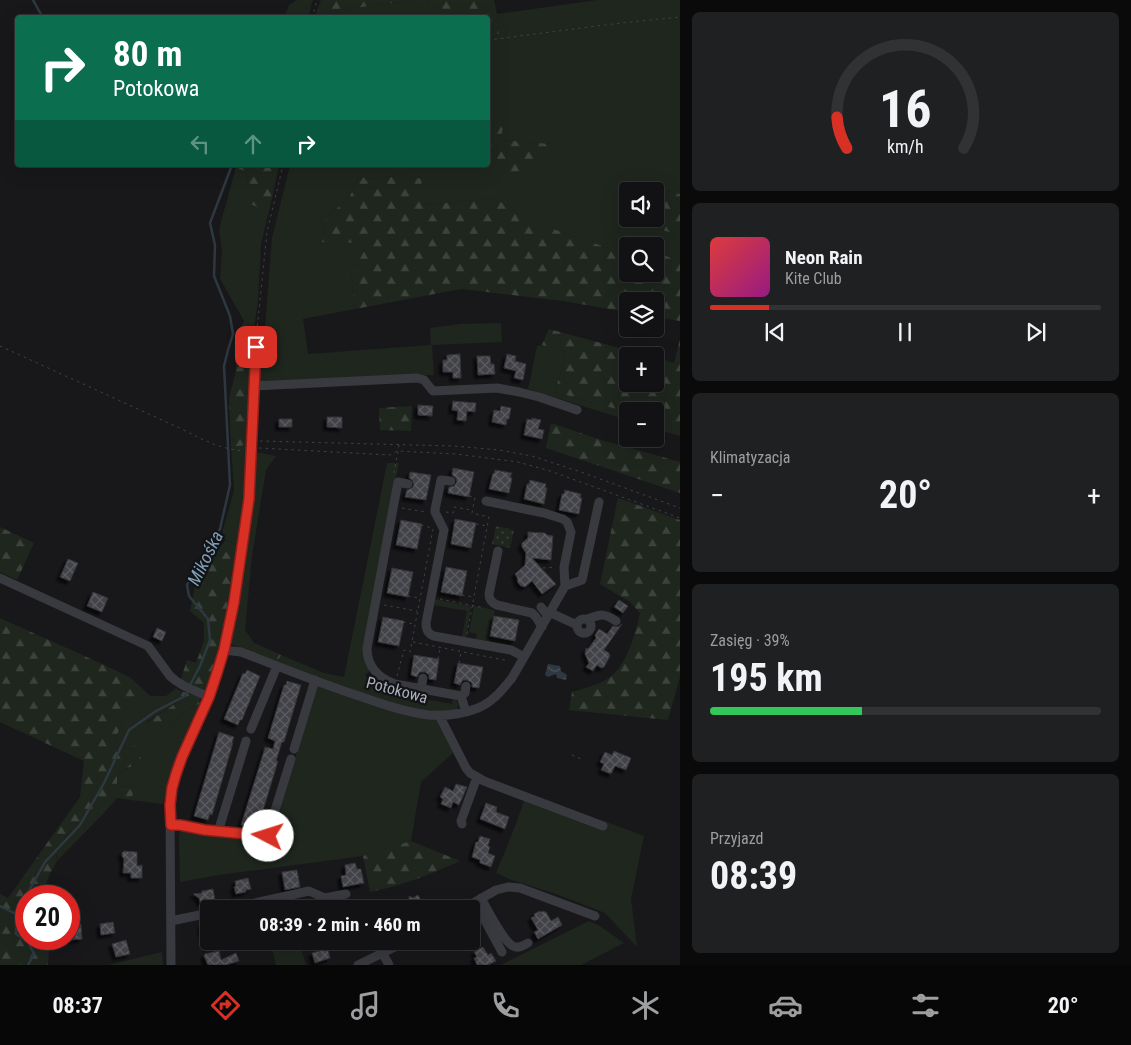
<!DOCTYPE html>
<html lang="pl">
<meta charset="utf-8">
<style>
:root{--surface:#121214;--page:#1f2022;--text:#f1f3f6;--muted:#9c9ea0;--line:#313234;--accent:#d93025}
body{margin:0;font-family:"Roboto Condensed",sans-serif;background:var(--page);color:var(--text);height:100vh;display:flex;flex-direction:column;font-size:19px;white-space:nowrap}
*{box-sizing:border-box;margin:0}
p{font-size:16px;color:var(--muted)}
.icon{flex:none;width:28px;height:28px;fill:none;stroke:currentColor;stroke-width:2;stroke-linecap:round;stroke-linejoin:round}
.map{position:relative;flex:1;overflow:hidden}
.side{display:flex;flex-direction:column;gap:12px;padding:12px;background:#0a0a0b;width:451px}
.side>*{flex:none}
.guide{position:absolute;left:15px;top:15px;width:475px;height:152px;border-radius:5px;box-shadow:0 5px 20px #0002,0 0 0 1px var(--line);background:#0b6e4f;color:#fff;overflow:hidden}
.buttons{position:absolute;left:619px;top:182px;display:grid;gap:10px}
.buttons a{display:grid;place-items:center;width:45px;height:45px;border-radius:5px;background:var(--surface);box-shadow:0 5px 20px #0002,0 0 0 1px var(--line);font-size:25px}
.speed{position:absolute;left:15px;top:885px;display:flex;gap:10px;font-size:25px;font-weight:700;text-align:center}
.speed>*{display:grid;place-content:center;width:65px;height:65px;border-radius:50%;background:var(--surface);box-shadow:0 5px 20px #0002,0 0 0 1px var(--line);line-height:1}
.speed .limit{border:8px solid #d22;background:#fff;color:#111}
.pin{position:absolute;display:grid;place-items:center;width:42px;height:42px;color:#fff;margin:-21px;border-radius:10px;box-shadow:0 2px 8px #0006}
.me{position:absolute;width:55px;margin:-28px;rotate:275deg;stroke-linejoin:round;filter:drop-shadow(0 0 4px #0008)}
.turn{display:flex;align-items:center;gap:18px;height:105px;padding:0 15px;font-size:22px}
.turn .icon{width:65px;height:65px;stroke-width:2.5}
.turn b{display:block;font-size:35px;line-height:42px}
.lanes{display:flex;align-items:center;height:48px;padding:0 15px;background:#0003;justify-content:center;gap:25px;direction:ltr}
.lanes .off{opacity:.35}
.big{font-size:38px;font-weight:700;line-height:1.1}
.side .card{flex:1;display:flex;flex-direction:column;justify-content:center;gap:8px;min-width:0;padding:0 18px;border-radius:8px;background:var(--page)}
.side .dial{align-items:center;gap:0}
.dial svg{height:130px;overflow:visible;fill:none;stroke:var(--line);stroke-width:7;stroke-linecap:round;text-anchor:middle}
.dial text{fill:var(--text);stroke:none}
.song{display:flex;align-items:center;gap:15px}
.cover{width:60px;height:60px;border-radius:8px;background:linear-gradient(135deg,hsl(0 70% 55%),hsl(310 70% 35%))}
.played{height:5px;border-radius:2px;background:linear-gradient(90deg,var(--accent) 15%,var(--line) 15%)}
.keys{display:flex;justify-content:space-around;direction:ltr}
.heat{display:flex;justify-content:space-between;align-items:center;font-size:28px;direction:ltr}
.charge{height:8px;border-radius:4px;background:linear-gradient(90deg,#34c759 39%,var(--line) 0)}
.trip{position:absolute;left:200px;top:900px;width:280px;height:50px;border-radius:5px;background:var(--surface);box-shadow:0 5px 20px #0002,0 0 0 1px var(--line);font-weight:700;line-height:50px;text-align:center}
.menu{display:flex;height:80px;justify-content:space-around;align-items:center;background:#070708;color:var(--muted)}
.menu .icon{width:35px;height:35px}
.menu .selected{color:var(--accent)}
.menu b{font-size:22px;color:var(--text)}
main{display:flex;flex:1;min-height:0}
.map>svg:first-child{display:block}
.green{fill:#1e261e}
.forest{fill:url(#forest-firs)}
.park{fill:url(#park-dots)}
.water{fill:url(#water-waves)}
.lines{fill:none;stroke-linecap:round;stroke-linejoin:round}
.stream{stroke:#2d3840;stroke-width:2.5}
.building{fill:url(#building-cross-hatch);stroke:#323237;filter:url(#shadow)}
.path{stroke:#3f4147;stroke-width:1;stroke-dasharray:2.5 4;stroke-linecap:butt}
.minor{stroke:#393a40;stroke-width:9}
.route-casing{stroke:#8d1f18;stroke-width:12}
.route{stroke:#d93025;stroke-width:9}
.labels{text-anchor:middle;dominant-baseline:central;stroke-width:4.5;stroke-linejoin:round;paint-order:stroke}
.street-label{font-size:16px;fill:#aab0bb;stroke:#131316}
.water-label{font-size:18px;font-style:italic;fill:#7fa0b8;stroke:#131316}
</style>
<main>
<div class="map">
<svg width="680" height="965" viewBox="0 0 680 965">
<defs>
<pattern id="forest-firs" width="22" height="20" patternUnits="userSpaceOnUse" patternTransform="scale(1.25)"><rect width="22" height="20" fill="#1e261e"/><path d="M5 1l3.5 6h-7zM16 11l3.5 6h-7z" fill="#3c433d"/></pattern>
<pattern id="park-dots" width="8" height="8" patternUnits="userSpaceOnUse" patternTransform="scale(1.25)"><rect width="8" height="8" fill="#1e261e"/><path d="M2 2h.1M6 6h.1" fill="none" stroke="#3c433d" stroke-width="1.8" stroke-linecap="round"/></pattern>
<pattern id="water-waves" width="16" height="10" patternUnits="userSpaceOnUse" patternTransform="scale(1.25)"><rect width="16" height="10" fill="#2d3840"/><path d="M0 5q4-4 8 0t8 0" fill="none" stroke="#49525a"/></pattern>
<pattern id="building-cross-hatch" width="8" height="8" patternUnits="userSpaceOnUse" patternTransform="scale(1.25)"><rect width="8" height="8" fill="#424348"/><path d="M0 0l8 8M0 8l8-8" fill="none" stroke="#5b5c60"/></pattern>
<filter id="shadow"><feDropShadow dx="-3.5" dy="3.5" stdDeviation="1" flood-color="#0009"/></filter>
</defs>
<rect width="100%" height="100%" fill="#18181b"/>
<path class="green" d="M297,0H313L308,17L284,18L289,5Z
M416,0H429L425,17L316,18V13Z
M597,0H680V194L643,186L627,190L617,207L627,215L628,219H637L665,231L680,235V260L655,253V246H628L627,250L611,249L526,220L495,198L424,205L405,175L366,179L360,175L349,198L326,218L322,241L368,243L351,276L355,309L303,319L308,354L431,345L430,328L460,324L501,323L502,342L432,345L434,375L364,377L258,383L265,328L272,238L290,165H488V162H496L550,144L501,140L504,120L488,122V37L499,35L497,14Z
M236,167L246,172L249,188L271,203L261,244L258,300L252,345L248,346L246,357H235L234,343L244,321L220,279L222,252L219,229Z
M542,345L566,352L555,392L627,412V420L528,389L537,346Z
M655,420L680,427V436L655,429Z
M248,443L244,504L238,546L221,537L234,490L231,446H241Z
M256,452L276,456L266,470L252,556L245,630L254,643L245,650L229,643C240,580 253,516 256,452Z
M387,463H399L364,645L370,671L365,675L369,680L378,687L391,693L452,704L453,698H456L458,705L457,711L435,712L416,709L401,706L352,690L277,662L281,655L324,673L344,677Z
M434,599L471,606L466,638L462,637L467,611L433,605Z
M474,606L495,610L489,642L476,640L477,634L469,632Z
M317,686H321L437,718L454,752L421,782L411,841L363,856L219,875L180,882L179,836L181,827L204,834L270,840Z
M176,688L181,691L178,702L146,722L159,727L172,725L184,712L199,704L189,733L169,778L163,804L130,800L137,786L117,787V777C124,769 131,765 142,766L129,748L114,743L124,717L150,696H166Z
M524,801L601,830L604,821L644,836L631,899L637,947L605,913L556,894L509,879L496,873C506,849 516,825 524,801Z
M93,811L102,815L57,861C54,841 80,823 93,811Z
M589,921L600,926L624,943L581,965H501Z
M270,941H299L306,965H276Z
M162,952L163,965H108Z"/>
<path class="forest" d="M321,0H416L316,13Z
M429,0H494L497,14L499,35L488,37V18L425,17Z
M504,120L501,140L551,144L515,175L496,162H488V122Z
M237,165H279L271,203L268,202L264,210L246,202L249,188L246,172L236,167Z
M360,175L366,179L406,175L421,179L424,205L495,198L527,220L611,249L627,250L628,274H655V253L680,260V321L655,317V301H628L627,312L563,301L461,289L355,309L351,276L368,243L322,242L326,218L349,198Z
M643,186L680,194V235L665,231L637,219H655V191H628L627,215L617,208L627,190Z
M549,329L649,356H628V384H655V358L674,363L680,340V427L655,420V411H628L627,412L555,392L566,352L542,345Z
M235,357H246L251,362L248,443L241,446H231L229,398L236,371Z
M412,406L411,431L380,430L379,408Z
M551,423L598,439L680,462V493L546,448Z
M618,498L680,520V677L668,720L569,710L572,692C582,689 593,686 602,682C626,672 635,635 640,613L630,602L600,584Z
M0,527L34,543L17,580L0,572Z
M226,540L238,546L217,662L205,691L180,682L187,660L196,663L204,641V623L190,611L196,582L213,555Z
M0,618L100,663L131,678L150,696L124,717L114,743L129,748L135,745L141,758L142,766C131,765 124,768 117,777V787L137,786L130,800L117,798L102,815L93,811L65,837L56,856L57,861L49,876L42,896H26V939H56L57,944L49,946L48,965H0V894L8,898L80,797L84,761L0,722Z
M254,643L281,655L277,662L245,650Z
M181,691L201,697L199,704L184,712L172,725L159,727L151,731L146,723L178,702Z
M411,841L460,861C431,874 401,886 370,892L363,856Z"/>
<path class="park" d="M496,526L514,530L510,548L492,544Z"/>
<path class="water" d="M548,664L560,666L561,671L567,675L566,680L557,678L556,674L548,677L545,675Z"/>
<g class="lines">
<path class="stream" d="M33,0L43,18
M190,685L200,666L210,640L208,619L189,596L187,585L220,529L230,485L224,366L228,350L233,334L230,316L214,276L215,245L210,223L232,165
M0,906L16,914
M28,965L34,954L28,942L16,934V914L45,862L80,825L104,783L129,730L156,711L185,696L188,690"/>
</g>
<path class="building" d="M460,354L461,378H453V372H443V360H447V355Z
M507,354L516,356L515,361L526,364L523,380L514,378L516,371L504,368Z
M477,356H490L491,364H494L495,374L478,375Z
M453,401L476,403L475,412L467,411L466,421L457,420L458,411L452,410Z
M418,405L433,406L432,416L418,415Z
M501,406L511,408L509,419H507L506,425L492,422L494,410L500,411Z
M327,417H342V428L327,427Z
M532,418L541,420L538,429L544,430L542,439L524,435L527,419L532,420Z
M279,419H292V427H279Z
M453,468L474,472L469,497L448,493L449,487L454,486L457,482L456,478L452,475Z
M495,470L512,473L510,477L512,478L509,493L489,489L493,473L494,474Z
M410,472L431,475L426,500L405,497L407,490L412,488L414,485L412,480L409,478Z
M530,480L546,484L545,487L547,488L544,504L524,499L527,484H529Z
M565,490L581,494L580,498H582L579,514L559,510L562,494H564Z
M455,519L476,523L471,548L451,544Z
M401,520L422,524L417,549L396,545Z
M528,532L545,533L547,535L553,536L551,560L532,558L556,584L542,594L532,581L525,587L521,586L518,583L517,577L515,574L525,565L526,553L522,547V543L528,538Z
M68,559L78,563L70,581L60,577Z
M446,567L467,571L462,596L441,592Z
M392,568L413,572L408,597L387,593Z
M93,592L108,598L102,612L87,606Z
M619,600L628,606L623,613L614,607Z
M494,616L519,620L515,641L490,636Z
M383,617L404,621L399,646L378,642Z
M622,624L604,650L609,653L610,656L604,667L601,668L597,665L593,671L586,667L589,663L585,654L586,648L588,649L596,638L595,635L599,629L607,634L613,626L618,627Z
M157,628L166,632L162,641L153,637Z
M414,655L439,659L436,680L429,679V675L425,672H420L417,677L411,675Z
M458,663L483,667L479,688L472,687V683L467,680H463L460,685L454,683Z
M247,670L260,676L242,720H240L238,725L224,719L243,673L245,674Z
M287,681L301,685L284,742H282L276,761H278L262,814L259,823L257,822L256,826L241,825L264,751L265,747L273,749L275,741L268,738L284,685H286Z
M219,732L234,737L232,743H233L212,815L210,814L208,820L194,816Z
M614,751L631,758L626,770L615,766L611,774L601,770L604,764L600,762L605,752L612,755Z
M456,784L467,787L459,805L453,802L451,808L441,804L443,799L440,797L445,787L453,791Z
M486,803L497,807L496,812L509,817L505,829L480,819Z
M480,836L490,839L488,846L490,847L488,853L495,856L491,867L480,863V860L472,857L476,842H478Z
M124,851L137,852V866L142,865V878H131V873H123L124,859L122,856V853Z
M355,863L357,869H361L364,883L343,887L341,876L346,875L345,865Z
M297,870L300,887L285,890L282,872Z
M248,878L251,889L246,890V892L236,894L234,887L236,886L235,881Z
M213,889L215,900L200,902L199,898L193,894L202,893V891Z
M418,895L426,909H407L404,904L409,901V896L413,898Z
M540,911L541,912L544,911L545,912H546L551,921L558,917L562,925L538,939L534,932L538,930L531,918L535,916L534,914Z
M113,922L115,933L101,935L100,924Z
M81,924L82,939L70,940L69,926Z
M209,924V947H206L201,925Z
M126,940L130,954L116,957L112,944Z
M483,947L488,955L491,953L496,961L488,965H477L474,958L477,957L474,952Z
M328,949L330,958L315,963L312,953Z
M219,951L221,960L236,953L239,961L226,965H208L204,956L205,954Z"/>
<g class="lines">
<path class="path" d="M312,18L317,0
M488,40L621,23L680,17
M256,339L267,232L283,165
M0,346L186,431C207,442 219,448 243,451
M260,441L454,446L499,450L532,456L581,472L680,508
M259,448L390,455L397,451L456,454L518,462L550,471L680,518
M394,473L399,445
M402,508L425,512
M446,512L453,513L454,507L471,510
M476,524L487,526
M421,525L432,528
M543,568L555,567
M462,595L473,597
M408,596L419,598
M440,599L485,608
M384,605L417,611
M403,622L414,624
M467,634L489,517L472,513L475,497L469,496
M413,642L509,661
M438,659L440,648
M459,663L461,652
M397,676L404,650L410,652L433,529
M572,755L581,759"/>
<path class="minor" d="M254,386L417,378L424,380L433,391L497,388L519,392L539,397L577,410
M451,481L441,480L435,510V512L444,530L426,623C426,630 428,634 434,636L511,650L524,657
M408,484L398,482L367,648C367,666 378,678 395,684L461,696L466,712
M486,501L544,513L563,519L567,522L571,532L564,567L565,586
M498,551L489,594C489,600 492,603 497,605L532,613L536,617L542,627
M0,578L148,646L170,676L176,681L184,686L209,697
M565,586L582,580L599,502
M541,607L548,616
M551,613L577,625
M577 626a7 7 0 1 1 14 0a7 7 0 1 1-14 0Z
M588,619C601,614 604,613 616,621
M224,650L241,652C280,667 319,683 359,696C382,704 405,712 429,715C445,716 463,714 478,708C493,702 502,690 512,678L565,586
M421,689L423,678
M461,696L465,693L466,686
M439,715L466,768L470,773L484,781L603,826
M251,729L277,666
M294,749L315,680
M462,824L461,821L477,777
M171,825H181L205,831L267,836L291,759
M218,832L246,741
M481,898C487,909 503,941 513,946C518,949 523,946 528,943
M475,902L502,952
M228,909L309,891L325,898L346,894
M463,909L496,890L508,887L520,888L595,916
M171,921L209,913
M383,954L389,965
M171,965L170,805L172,788L175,774L181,757L209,697L217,673L224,650L233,602L249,499L255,347
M358,965L407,941"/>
</g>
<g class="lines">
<defs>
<path id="route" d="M256,347L249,499L234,602L224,650L217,673L209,697L182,757L176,774L172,788L170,805L171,825H180L205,830L268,836"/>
</defs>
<use href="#route" class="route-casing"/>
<use href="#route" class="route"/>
</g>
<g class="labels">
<g class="street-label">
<text transform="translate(397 690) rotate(15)">Potokowa</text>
</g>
<g class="water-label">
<text transform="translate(205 558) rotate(-64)">Mikośka</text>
</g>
</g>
</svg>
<div class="buttons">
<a><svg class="icon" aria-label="sound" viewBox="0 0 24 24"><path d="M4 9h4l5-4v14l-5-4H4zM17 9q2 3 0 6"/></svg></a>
<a><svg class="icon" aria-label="search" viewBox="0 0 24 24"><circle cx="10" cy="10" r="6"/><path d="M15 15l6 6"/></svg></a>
<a><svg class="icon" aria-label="layers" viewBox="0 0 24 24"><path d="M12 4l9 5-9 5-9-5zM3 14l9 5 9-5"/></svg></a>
<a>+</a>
<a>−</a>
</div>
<div class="speed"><div class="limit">20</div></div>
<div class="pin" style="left:256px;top:347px;background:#d93025"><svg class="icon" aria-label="arrive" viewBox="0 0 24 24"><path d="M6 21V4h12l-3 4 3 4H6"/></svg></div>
<svg class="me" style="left:268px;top:836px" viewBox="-20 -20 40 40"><circle r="19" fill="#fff"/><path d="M0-13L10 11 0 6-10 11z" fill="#d93025"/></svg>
<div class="trip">08:39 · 2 min · 460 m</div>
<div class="guide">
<div class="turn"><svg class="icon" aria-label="right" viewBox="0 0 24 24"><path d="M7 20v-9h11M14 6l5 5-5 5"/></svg><div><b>80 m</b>Potokowa</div></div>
<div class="lanes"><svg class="icon off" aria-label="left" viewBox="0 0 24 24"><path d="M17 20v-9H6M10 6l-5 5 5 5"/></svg><svg class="icon off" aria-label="ahead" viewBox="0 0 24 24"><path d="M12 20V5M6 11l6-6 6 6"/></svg><svg class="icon" aria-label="right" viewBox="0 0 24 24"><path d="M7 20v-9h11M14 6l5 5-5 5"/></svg></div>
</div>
</div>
<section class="side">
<div class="card dial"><svg viewBox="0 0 100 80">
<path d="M14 69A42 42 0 1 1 86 69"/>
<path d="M14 69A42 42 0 0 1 8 50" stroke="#d93025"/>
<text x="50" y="56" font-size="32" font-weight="700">16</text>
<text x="50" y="72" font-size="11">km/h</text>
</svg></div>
<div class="card">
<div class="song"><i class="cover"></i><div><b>Neon Rain</b><p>Kite Club</p></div></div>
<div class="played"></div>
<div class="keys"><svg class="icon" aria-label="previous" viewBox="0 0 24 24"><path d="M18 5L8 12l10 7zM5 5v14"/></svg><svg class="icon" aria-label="pause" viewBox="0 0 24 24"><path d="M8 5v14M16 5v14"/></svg><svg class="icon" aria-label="next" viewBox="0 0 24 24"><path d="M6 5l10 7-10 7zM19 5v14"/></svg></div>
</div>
<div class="card"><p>Klimatyzacja</p>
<div class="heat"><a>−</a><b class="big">20°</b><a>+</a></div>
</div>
<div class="card"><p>Zasięg · 39%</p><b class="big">195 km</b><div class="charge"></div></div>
<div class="card"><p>Przyjazd</p><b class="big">08:39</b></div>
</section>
</main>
<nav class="menu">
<b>08:37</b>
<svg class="icon selected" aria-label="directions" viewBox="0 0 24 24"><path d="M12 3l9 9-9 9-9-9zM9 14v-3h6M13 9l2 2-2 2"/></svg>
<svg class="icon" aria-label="music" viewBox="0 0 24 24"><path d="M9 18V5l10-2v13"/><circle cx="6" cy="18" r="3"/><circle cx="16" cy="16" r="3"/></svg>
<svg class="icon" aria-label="phone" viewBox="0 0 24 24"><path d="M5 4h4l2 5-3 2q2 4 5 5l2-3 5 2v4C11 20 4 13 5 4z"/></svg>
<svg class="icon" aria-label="climate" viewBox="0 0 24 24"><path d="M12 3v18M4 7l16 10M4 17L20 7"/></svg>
<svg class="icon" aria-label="car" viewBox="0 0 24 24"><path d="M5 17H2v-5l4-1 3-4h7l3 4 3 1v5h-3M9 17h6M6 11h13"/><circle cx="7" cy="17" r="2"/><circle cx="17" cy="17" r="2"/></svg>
<svg class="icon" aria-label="filters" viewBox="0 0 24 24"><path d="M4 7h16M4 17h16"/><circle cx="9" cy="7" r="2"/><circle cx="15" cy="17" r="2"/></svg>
<b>20°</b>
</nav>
